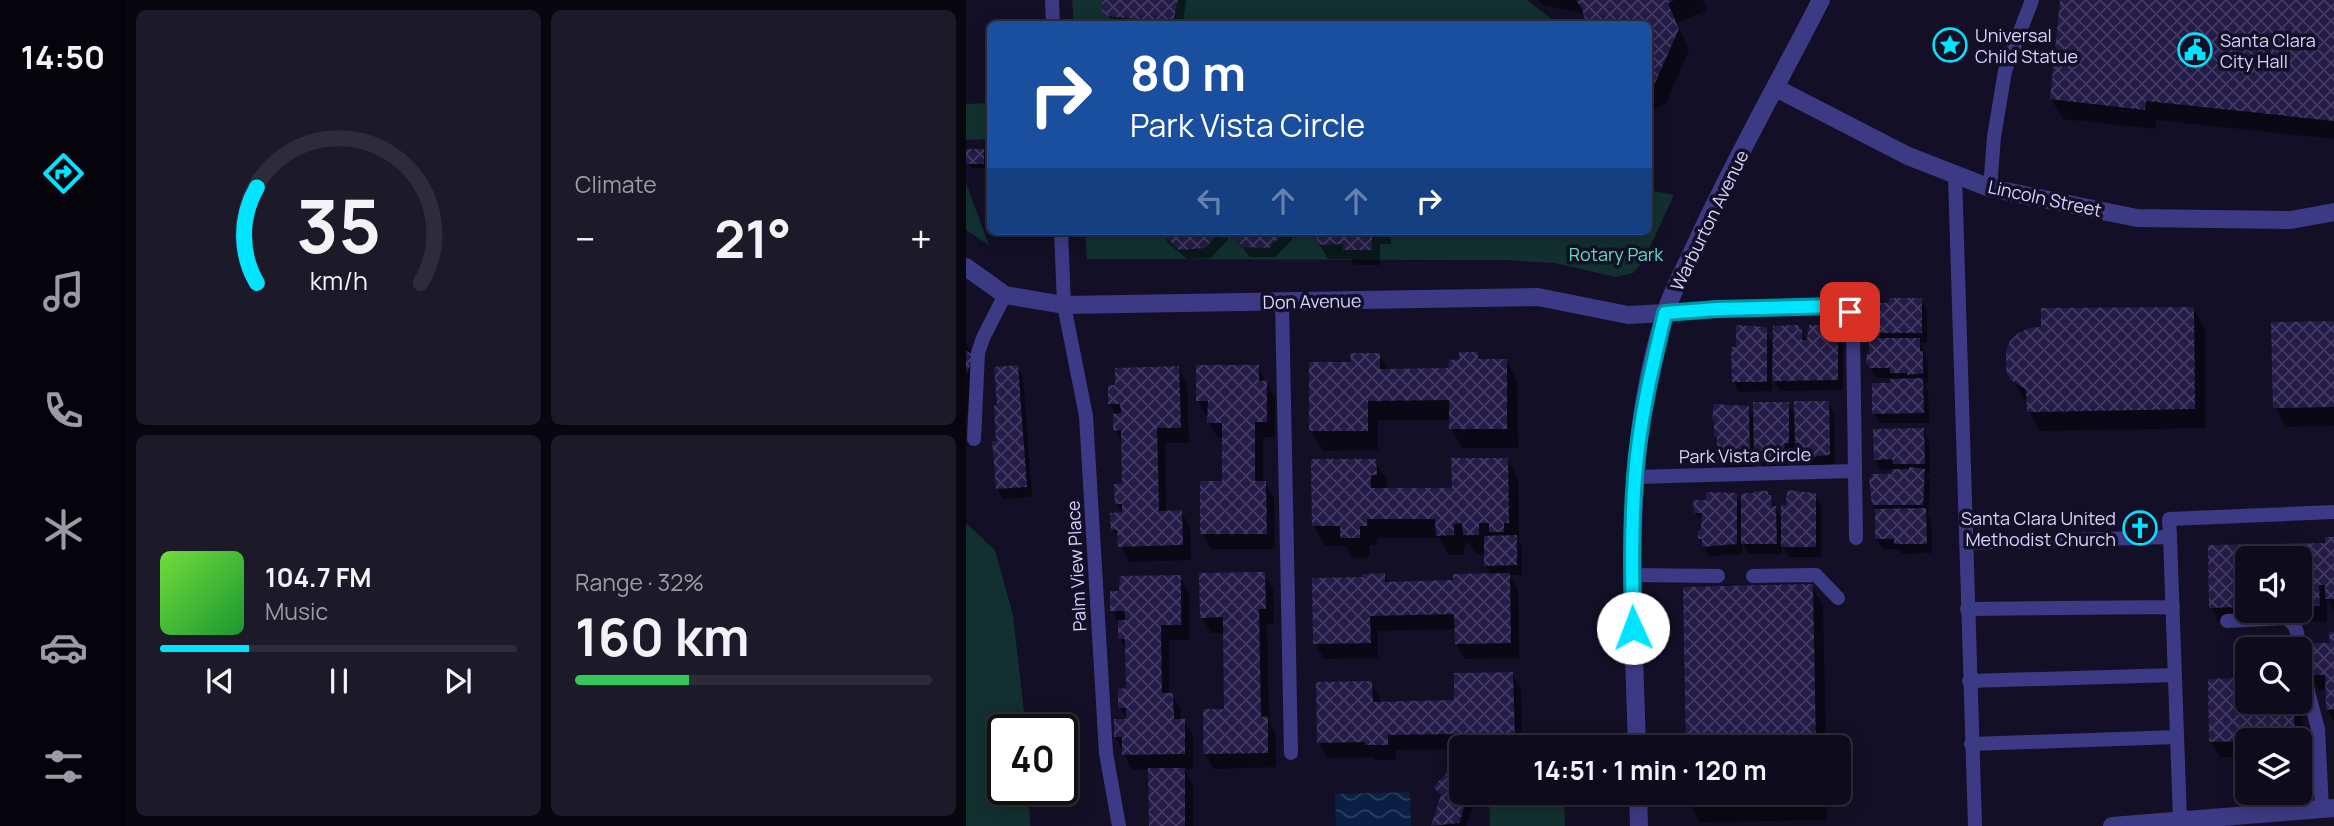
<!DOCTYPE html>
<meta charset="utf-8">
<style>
:root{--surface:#0e0b1c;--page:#1c1929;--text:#f1f3f6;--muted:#9b9ba3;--line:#2e2b3b;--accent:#00e5ff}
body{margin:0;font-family:Manrope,sans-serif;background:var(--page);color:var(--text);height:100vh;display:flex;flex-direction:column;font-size:26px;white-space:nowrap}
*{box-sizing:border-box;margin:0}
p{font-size:23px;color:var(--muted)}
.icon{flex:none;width:38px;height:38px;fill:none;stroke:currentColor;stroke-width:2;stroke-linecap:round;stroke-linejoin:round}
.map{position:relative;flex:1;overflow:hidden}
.sheet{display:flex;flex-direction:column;gap:10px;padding:10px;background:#08060f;width:840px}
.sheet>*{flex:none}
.hud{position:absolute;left:21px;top:21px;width:665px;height:214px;border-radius:10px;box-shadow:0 4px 18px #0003,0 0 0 2px var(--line);background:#1a4fa0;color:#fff;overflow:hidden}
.controls{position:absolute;left:1269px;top:546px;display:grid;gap:14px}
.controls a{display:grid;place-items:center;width:77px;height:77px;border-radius:10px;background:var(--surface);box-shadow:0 4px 18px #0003,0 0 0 2px var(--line);font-size:35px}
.speed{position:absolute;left:21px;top:714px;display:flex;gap:14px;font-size:35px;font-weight:700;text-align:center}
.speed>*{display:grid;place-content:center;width:91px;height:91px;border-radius:50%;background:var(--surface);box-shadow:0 4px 18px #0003,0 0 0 2px var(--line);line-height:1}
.speed .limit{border:4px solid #111;border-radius:10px;background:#fff;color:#111}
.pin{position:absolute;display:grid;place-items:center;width:60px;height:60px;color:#fff;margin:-30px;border-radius:14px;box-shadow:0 4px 10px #0006}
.me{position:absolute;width:77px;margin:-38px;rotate:358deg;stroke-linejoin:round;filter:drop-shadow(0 0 5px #0008)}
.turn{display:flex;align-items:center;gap:24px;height:147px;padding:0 28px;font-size:32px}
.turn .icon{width:91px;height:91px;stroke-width:2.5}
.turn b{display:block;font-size:49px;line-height:60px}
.lanes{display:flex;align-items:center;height:66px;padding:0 28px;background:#0003;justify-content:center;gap:35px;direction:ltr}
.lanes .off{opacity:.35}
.big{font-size:52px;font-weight:700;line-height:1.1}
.sheet .widget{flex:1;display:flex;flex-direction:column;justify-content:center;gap:10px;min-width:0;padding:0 24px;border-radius:10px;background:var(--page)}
.sheet .dial{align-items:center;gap:0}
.dial svg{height:182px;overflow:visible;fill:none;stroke:var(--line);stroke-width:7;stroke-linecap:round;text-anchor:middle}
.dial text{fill:var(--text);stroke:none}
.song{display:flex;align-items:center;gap:21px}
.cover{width:84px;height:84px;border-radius:10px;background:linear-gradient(135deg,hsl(100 70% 55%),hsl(130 70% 35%))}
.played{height:7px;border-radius:4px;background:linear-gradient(90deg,var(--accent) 25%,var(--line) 25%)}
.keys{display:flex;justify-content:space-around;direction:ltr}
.heat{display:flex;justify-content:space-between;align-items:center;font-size:38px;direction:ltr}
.charge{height:10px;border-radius:5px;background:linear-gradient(90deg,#34c759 32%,var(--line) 0)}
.sheet .tiles{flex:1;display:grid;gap:10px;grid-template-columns:repeat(2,1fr)}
.trip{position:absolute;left:483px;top:735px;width:402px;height:70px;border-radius:10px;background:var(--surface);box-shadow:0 4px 18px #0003,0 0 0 2px var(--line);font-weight:700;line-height:70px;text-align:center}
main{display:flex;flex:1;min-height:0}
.dock{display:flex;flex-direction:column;width:126px;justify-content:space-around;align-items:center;background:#06040b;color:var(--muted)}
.dock .icon{width:49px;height:49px}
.dock .active{color:var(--accent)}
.dock b{font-size:32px;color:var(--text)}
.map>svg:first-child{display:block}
.green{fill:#12302f}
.water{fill:url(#water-waves)}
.shadow{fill:#0007}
.building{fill:url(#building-cross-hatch)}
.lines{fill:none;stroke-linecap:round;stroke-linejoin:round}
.service{stroke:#3d3a85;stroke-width:14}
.minor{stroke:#3d3a85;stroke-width:18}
.tertiary{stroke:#3d3a85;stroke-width:18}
.route-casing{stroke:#0095a6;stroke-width:18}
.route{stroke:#00e5ff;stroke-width:12}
.labels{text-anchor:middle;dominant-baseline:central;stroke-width:7;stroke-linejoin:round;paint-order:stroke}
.poi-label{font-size:18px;fill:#d9d4ff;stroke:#130f26;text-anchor:start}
.street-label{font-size:18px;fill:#d9d4ff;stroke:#130f26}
.park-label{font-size:18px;fill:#5fe0c0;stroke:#130f26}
</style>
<main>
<nav class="dock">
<b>14:50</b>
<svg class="icon active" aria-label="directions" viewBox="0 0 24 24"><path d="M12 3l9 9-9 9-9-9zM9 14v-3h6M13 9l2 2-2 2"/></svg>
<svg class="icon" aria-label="music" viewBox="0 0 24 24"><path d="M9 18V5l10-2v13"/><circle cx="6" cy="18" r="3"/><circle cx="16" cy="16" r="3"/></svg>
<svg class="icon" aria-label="phone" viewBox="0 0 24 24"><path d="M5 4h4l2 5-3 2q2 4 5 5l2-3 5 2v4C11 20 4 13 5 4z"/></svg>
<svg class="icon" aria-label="climate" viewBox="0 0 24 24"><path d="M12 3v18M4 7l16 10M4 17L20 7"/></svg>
<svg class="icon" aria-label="car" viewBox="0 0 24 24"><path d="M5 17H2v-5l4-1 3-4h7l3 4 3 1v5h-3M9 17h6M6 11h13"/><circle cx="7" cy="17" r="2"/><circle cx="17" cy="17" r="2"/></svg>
<svg class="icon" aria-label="filters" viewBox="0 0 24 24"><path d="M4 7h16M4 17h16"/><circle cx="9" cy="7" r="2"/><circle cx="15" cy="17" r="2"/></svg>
</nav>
<section class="sheet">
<div class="tiles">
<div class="widget dial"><svg viewBox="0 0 100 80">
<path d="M14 69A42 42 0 1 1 86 69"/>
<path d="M14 69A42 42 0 0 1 14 27" stroke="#00e5ff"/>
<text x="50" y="56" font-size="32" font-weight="700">35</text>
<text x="50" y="72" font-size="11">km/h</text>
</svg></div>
<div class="widget"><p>Climate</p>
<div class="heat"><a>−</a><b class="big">21°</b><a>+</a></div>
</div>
<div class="widget">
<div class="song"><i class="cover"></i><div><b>104.7 FM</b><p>Music</p></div></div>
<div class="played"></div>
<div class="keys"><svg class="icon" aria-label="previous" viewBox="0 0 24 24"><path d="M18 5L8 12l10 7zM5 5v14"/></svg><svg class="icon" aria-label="pause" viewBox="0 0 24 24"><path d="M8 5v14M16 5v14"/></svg><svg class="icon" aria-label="next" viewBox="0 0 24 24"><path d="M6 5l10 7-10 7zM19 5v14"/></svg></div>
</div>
<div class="widget"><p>Range · 32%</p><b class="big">160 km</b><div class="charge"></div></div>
</div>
</section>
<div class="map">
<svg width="1368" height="826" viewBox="0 0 1368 826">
<defs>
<pattern id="water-waves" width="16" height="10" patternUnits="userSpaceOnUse" patternTransform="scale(1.75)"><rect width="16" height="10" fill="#0a1f44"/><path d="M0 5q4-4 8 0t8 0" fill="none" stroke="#2d3f60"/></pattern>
<pattern id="building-cross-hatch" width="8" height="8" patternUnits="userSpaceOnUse" patternTransform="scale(1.75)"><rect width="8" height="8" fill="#241b47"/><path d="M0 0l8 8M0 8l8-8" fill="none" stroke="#433b63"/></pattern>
</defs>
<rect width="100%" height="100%" fill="#130f26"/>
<path class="green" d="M106,0H561L592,24H108Z
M24,103V139L0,140V104Z
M0,183L23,245L0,230Z
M683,190L708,195L677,262L667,273L649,277L589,263L539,260L121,259L119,231H682Z
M0,523L29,550L47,615L60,730H37V789H63L64,826H0Z
M523,793H598L599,826H524Z"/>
<path class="water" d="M444,792L445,826H370L369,794Z"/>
<path class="shadow" d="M138,0H220L217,24H147L137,8Z
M573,0H737L741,10L711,23L723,50L700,103L682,113V24H622L620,17L612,12L576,5Z
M1096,0H1368V139L1190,120V129L1097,119L1085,99Z
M17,151L20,155V168H5L2,164Z
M196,231H255L256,238H259V231H261L262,240L245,258L221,259L202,243Z
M263,231H326V240L309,257H284Z
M353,231H424L425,244H414V265H388L385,259H362L353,244Z
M955,300L961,310V343H954L962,363V383L958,384L962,390L963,423H914L908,413L926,385V378H911L902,364L911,340L907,333L925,304Z
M1227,308L1239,328V428L1074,431L1063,411L1062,402L1058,399L1046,378Z
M1368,323V426L1320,427L1309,408L1307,324Z
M798,328L808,346L834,331L843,345L871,330L877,340V390L814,391L806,376V391L773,392L768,381L772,348Z
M0,343L19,377L0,416Z
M511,353L515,361H540L551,381L552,448H496L485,429V420H412V450L357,451L345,431L386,364L413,355L422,370H484Z
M51,367L57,377L66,497L37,499L31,488L33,407Z
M292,367L309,398V437H297V483H299L308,498L309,549H245L236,534L258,483V438H252L243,423V416H240L232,401Z
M212,368L221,383L223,443H199L200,512H215L224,527L225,560L163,562L147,529L156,513L150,503L158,486L157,444L149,430L151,415L144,404Z
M862,403L868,413L869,464L845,468L828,439V453H824L821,469L798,467L788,452L789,470H759L753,459V443L750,437L748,420L782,408L789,420L822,404L830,418Z
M957,430L963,440L964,474H960L964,481L962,515L965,520L966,553L936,554L933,549H917L911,539V511L907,505L928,475L927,469L915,470L909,459Z
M541,459L552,479L553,542L556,547V575H543L552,590L553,658L499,659L490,644V629L412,631V658L358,659L349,643L398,579L418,575L423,583L489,582L525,575L520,565V554H510L503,543H499L498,555H483L473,538H412L411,545H404V557L387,558L380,546H359L348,526L409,461L421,481V490H488Z
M770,494L777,507L804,497L816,520L849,495L855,505V557H823L816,546V554H783L776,542V554L743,556L734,539L737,532V517H732L729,512L742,502Z
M1360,539H1368V611L1361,599V621L1305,622L1298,611H1334V558H1281V611H1283L1284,622L1253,623L1245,607L1244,547L1360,545Z
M298,574L307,589L308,624H301L303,722L310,734V767L248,769L239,754L260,711L259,633H245L236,617Z
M214,577L223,592V640H203V695H206L215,710V720H218L227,736V769H218L227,785V826H185L184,769L166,770L150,737L161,721L154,708L162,690L161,652L154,638L153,624L146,610Z
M846,586L857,606L860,747H722L719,588Z
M1365,633H1368V721L1361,709V690H1353L1344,675L1365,645Z
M546,674L555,689L556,747H495V752L494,749L430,750V760H409L408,757L361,758L353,742L405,682L414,698V703L490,702Z
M1277,680L1281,687V702H1334V690L1336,694L1337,756H1334V740H1281V757H1254L1245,742Z
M487,770L495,776V793H510L511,795L500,826H467L476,798L469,788Z
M722,793H861V820L734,822L723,802Z"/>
<path class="building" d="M136,0H212L208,18L200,22L142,16L136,11Z
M610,0H708L702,3L713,29L689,83L682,87V24H620L616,9Z
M1094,0H1368V121L1180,101L1179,110L1084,99Z
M19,73H24V92H19Z
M0,149H18V164H0Z
M193,231H255L239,248L213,250Z
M262,231H320L303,248L277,247Z
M351,231H406V250H377V244L351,245Z
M923,298H956V333H905V303H923Z
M1228,307L1229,409L1061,412L1060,390L1044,379L1040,370V350L1044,341L1051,334L1063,328L1075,327V308Z
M1368,321V407L1307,408L1305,322Z
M770,325L799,327L801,329V382H766L765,347H770Z
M833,325V329H836V340H841L843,325H860L872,328V380L806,381L807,326Z
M903,338H954V351H957V373L941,375V373H924V368H903V364H900L901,354H903Z
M0,351L9,355L0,374Z
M493,352H512V359H541V429H483V400L402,401V431H343V362H385L384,353H414V369L482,368L483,360L493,359Z
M52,365L61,487L30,489L26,441H30L28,406L31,405L28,367Z
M230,365H293V381L301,380V422H289V481H300L301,534H234V481H256V423H241L242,401H230Z
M213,366L215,428H191L193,511L216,510L217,545L152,547L151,530H145L144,513L156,512V504H149L148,484H156L155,430L147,431V414L155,413L154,404H142V385H149V368Z
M957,378L958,413L906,414V383H924V379Z
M828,401H863L864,454L862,455L837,458V454H833V443H829Z
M787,402H823V443H819L816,459H800V457H790L791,455H788Z
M748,404L783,406L784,460H768V462L751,460V437H748V420H746Z
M958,428L959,464H927L926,459L908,460L907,429Z
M485,458H542L543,523H538V532H523V523H513V535H497L496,523L488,524V535L470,536L469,519H401V526H394V538H374V526H346L345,459H410L411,475H405V488H486Z
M943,467L959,469L957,505H906L903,478H906L905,474H926V469H943Z
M821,490L850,493V547H815V505H820Z
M788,491H802V495H805L806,506H810L811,544H775V496L777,493H788Z
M743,492L771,493V544L736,547V539H732V530H735L736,513H728L727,500H740V493Z
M960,508L961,544H928V539H909V509Z
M551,535V565L518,566V536Z
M1359,537H1368V599H1359V585H1353L1354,606H1334V558H1281V586L1276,587V607L1243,608L1242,545L1359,543Z
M299,572L300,609H293L295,717L302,716V753L237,754V709H258L257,617L234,618L233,573Z
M419,573V582L487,580V574L544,573L545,643L489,644L488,614L404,616L405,643L347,644L346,578L396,577V574Z
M215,575V625H195L196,693H207L208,719H219V754L156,755V737H148V719H160V708H152V689L160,688L159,639H152V620H159V611H144V591H153L154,576Z
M847,584L850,747H720L717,587Z
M1363,632H1368V709L1360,710L1359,675H1342V643H1364Z
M547,672L549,743L489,744V734L422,735V745H399V742L351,743L350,682L406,681L407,702L488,700V673Z
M1278,678V699H1281V702H1328L1329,740L1243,742L1242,679Z
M487,767L495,774V793H503L493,823L465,826L475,795L467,787Z
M182,768H219V826H183Z
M721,793H851V800L721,803Z"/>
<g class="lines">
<path class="service" d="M86,0L87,24
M989,175L1009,826
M1024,188L1028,137L1039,71L1066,0
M95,231L98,305L120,416L140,753L153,826
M316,302L325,753
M699,313L751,309L869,306L884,312L887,331L890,538
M8,439L12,353L17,338L39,295
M669,477L889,471
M1204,537L1203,519L1368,512
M1000,543L1204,537L1214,820
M666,575L752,576
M787,576L850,575L872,598
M1001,609L1207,607
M1261,621L1320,618C1333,626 1332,636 1332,649
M1334,661L1352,729L1356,809
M1003,681L1209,675
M1005,744L1211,737"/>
<path class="minor" d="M0,267L39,295L98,305L572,297L662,315L699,313
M1146,826L1368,808"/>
<path class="tertiary" d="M810,88L942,156L1024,188L1171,218L1325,220L1368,212
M671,747C667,605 655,451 699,314C706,291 719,268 729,246C767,162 813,82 855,0
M672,793L673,826"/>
</g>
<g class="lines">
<defs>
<path id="route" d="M667,628C666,578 665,527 669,477C673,421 686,367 699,313L751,309L869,306L884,312"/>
</defs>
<use href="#route" class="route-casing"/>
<use href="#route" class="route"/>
</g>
<defs>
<symbol id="sight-ring" viewBox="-11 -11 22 22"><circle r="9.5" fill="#130f26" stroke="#00e5ff" stroke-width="1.5"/><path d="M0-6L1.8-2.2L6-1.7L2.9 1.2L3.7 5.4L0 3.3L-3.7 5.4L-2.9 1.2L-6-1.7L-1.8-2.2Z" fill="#00e5ff"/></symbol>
<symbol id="civic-ring" viewBox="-11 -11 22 22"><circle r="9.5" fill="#130f26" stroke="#00e5ff" stroke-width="1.5"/><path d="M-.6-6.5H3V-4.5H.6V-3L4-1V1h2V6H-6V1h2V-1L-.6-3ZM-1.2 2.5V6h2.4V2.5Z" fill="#00e5ff"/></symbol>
<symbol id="church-ring" viewBox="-11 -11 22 22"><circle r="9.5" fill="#130f26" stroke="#00e5ff" stroke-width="1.5"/><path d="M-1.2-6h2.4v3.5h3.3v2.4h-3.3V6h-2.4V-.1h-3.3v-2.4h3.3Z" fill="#00e5ff"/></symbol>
</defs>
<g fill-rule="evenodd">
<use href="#sight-ring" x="965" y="26" width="38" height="38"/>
<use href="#civic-ring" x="1210" y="31" width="38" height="38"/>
<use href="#church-ring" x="1155" y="509" width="38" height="38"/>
</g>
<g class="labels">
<g class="poi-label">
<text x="1009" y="35">Universal<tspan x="1009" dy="21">Child Statue</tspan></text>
<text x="1254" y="40">Santa Clara<tspan x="1254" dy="21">City Hall</tspan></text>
<text x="1150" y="518" text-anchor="end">Santa Clara United<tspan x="1150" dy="21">Methodist Church</tspan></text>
</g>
<g class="street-label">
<text transform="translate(1079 198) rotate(12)">Lincoln Street</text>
<text transform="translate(743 220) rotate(-64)">Warburton Avenue</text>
<text transform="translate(346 301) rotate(-1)">Don Avenue</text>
<text transform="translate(779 455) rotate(-1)">Park Vista Circle</text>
<text transform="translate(110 566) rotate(-93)">Palm View Place</text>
</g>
<g class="park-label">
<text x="650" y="254">Rotary Park</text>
</g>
</g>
</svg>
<div class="controls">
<a><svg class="icon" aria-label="sound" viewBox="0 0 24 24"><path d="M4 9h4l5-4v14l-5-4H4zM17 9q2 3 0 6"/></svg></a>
<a><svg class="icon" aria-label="search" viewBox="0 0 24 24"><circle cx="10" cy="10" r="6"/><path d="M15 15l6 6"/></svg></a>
<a><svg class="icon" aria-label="layers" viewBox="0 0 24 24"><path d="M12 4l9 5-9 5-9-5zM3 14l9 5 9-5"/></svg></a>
</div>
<div class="speed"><div class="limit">40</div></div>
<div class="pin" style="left:884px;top:312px;background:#d93025"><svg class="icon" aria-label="arrive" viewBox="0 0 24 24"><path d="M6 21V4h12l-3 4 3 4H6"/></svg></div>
<svg class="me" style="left:667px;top:628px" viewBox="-20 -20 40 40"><circle r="19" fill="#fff"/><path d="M0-13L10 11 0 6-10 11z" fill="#00e5ff"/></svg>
<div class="trip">14:51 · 1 min · 120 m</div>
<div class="hud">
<div class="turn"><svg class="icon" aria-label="right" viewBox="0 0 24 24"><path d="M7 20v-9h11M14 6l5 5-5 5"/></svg><div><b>80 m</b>Park Vista Circle</div></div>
<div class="lanes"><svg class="icon off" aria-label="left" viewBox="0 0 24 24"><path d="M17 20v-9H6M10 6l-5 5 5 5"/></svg><svg class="icon off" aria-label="ahead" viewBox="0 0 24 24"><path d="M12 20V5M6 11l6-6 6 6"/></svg><svg class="icon off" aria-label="ahead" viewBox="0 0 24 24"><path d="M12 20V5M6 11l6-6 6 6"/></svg><svg class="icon" aria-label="right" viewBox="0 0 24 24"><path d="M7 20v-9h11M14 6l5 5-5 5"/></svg></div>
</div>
</div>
</main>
